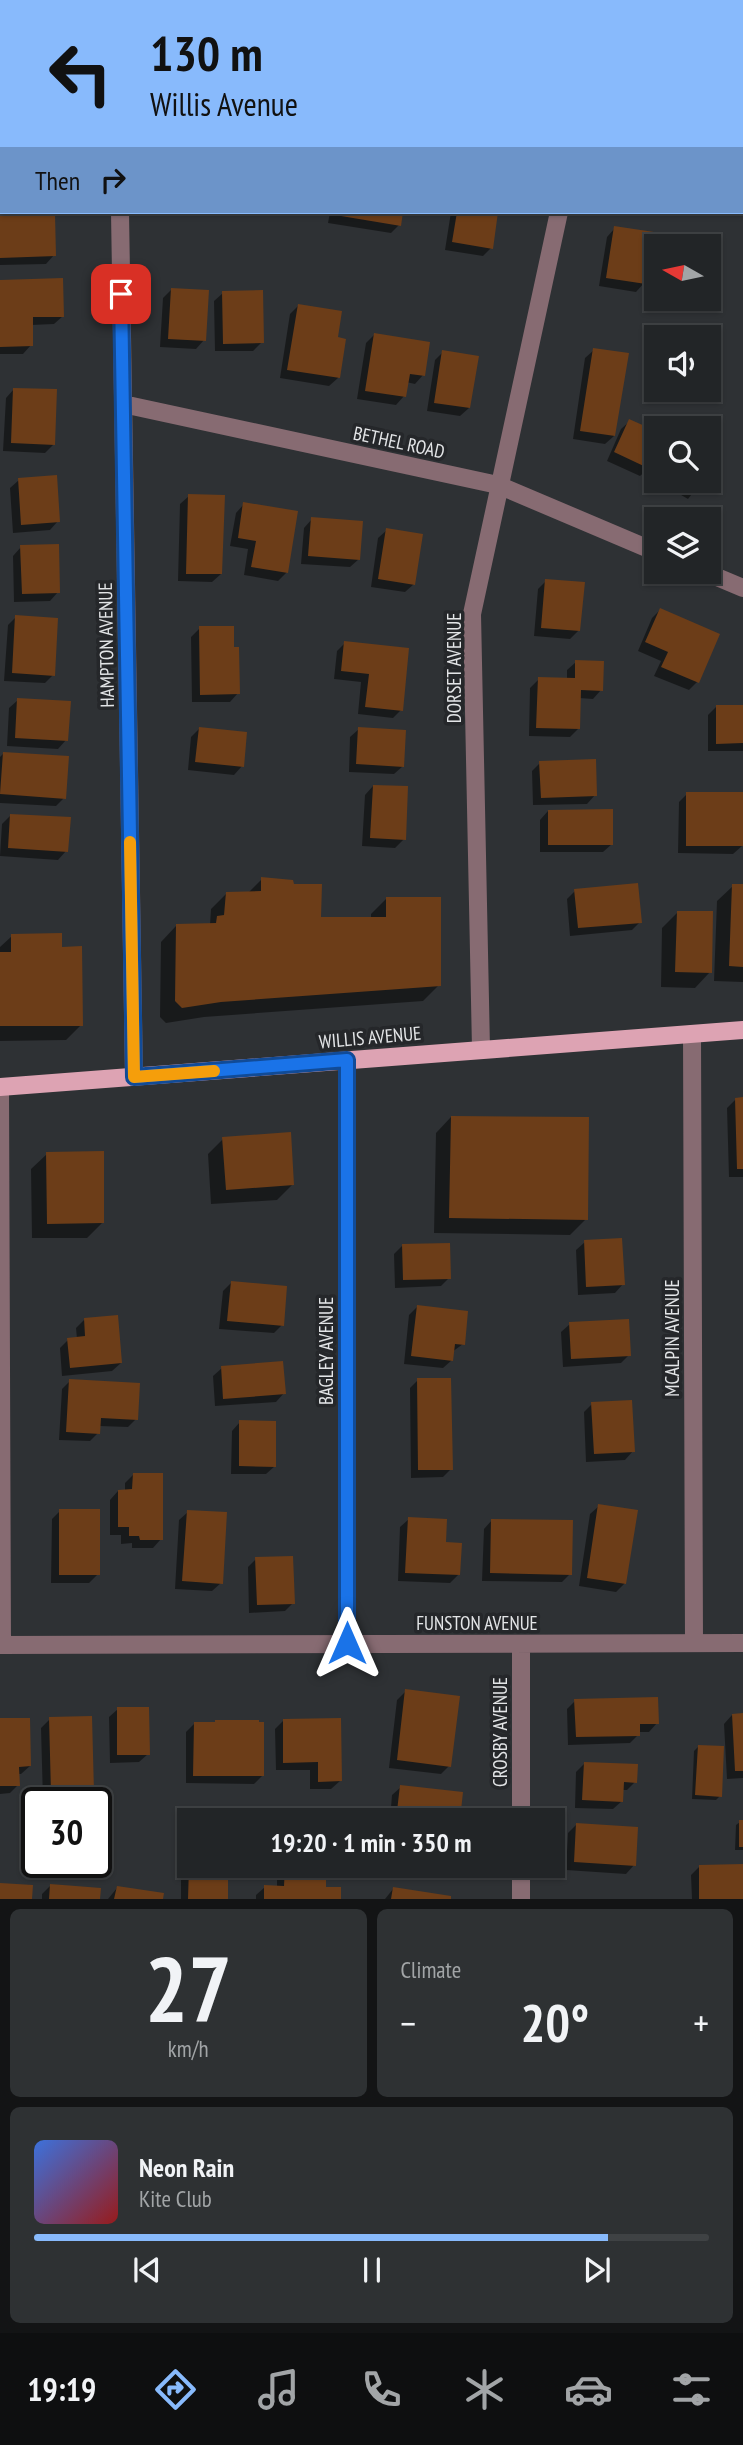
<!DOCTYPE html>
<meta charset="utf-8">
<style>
:root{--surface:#222527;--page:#2e3133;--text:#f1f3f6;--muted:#a2a5a7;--line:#3f4244;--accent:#88bafc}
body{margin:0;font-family:"PT Sans Narrow",sans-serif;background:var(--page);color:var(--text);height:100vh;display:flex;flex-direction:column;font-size:26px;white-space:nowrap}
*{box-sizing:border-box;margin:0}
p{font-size:23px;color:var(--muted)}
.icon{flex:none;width:38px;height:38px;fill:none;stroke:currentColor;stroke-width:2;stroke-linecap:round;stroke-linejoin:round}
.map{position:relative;height:1899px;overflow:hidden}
.panel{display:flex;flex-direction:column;gap:10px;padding:10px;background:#131415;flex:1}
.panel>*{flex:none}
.hud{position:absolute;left:0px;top:0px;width:744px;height:214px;box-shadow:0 2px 5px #0004,0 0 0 2px var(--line);background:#88bafc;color:#111;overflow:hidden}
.needle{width:46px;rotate:279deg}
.tools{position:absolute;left:644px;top:234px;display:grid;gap:14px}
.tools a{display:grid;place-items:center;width:77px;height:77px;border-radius:0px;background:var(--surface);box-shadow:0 2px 5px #0004,0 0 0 2px var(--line);font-size:35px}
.speed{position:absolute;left:21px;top:1787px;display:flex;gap:14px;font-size:35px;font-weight:700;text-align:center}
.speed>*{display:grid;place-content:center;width:91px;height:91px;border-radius:50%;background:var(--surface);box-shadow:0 2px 5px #0004,0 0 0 2px var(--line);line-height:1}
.speed .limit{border:4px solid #111;border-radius:10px;background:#fff;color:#111}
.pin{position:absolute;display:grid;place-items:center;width:60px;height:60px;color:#fff;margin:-30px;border-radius:14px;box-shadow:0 4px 10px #0006}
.me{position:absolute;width:77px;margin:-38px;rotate:0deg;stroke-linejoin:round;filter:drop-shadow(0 0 5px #0008)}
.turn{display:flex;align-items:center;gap:24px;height:147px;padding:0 35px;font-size:32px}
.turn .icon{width:91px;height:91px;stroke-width:2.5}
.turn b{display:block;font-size:49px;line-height:60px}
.then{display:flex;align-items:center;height:66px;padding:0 35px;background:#0003;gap:14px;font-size:26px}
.big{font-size:52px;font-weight:700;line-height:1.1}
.panel .card{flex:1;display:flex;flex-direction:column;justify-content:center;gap:10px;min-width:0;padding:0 24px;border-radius:10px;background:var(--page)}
.panel .dial{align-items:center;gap:0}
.dial b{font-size:91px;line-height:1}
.song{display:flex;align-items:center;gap:21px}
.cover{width:84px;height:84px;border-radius:10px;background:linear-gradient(135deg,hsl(220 70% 55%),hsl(0 70% 35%))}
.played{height:7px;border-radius:4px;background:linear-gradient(90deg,var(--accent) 85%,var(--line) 85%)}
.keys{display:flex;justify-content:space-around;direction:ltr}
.heat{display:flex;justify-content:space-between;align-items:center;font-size:38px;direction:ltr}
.panel .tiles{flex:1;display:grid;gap:10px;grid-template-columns:1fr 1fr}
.card:last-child{grid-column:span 2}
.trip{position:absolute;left:177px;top:1808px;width:388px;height:70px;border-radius:0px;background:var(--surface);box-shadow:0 2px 5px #0004,0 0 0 2px var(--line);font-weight:700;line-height:70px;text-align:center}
.tab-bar{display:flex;height:112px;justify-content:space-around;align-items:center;background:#0e0f10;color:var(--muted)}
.tab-bar .icon{width:49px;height:49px}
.tab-bar .active{color:var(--accent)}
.tab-bar b{font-size:32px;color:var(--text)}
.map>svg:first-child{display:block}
.shadow{fill:#0007}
.building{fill:#6c3d18}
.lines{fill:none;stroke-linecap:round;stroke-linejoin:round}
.minor{stroke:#876b72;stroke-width:18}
.major{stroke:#dda3b3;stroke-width:18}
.route-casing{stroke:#114b97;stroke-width:18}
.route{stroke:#1a73e8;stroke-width:12}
.slow{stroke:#f59e0b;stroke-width:12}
.labels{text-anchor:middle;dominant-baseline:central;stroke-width:7;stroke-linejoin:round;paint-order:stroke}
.street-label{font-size:19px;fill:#e3e5e7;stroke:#25272a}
</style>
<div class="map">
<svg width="743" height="1899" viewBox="0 0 743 1899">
<rect width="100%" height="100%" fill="#2e3134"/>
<path class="shadow" d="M0,0H44L2,2V6Z
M198,0H226L224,2Z
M270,0H321L270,2Z
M339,0H392L338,2Z
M405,0H447L404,2Z
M743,84V127H742Z
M0,119H2L0,183Z
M330,212H401L399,225L391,233L328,223Z
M451,212H497L491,248L483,256L445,250Z
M0,218L54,255L46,264L0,265Z
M615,228L644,283L636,292L599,286L607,237Z
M669,238L716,245L709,286V247H661Z
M0,281L63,316L54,324L31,325V345L23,354H0Z
M171,290L204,340L196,349L160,347L163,298Z
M223,293L262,342L253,351H215L214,301Z
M298,306L336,339L338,378L329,386L280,378L290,314Z
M374,335L423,375L415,384L406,382L404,396L396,405L357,399L366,343Z
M594,350L614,436L605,444L573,439L585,358Z
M443,352L469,408L460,416L427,411L435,360Z
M14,389L53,445L45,453L3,451L6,398Z
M630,421L656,433V451L649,468L640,476L607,461L621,429Z
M19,480L58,521L50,530L13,533L10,488Z
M657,481H702L688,499Z
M189,496L221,574L212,582L178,581L180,504Z
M244,504L287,572L278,581L244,575L248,549L230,546L236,513Z
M312,519L359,559L350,567L301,564L304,528Z
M387,530L414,584L405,592L371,587L378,538Z
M21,547L58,592L50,601L14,602L13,556Z
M546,581L579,630L570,639L534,636L538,589Z
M660,610L697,682L689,690L654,676L661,661L638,651L652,618Z
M16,617L53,675L45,683L4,681L8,625Z
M200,628L233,648L238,693L230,702H192L191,637Z
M345,643L401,710L393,718L358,714L361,682L334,679L337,651Z
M576,662L601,690L593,699L579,698L578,729L570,737L529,736L530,688L539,679L567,680V670Z
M18,700L66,740L58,749L7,746L9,708Z
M716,707H743V751H708V715Z
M199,729L242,766L234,775L188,770L191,737Z
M359,729L403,766L394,774L349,772L350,737Z
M4,753L64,798L56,806L0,803V757Z
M540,763L595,795L587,804L533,805L532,771Z
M373,786L404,839L395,848L362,846L365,795Z
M687,794H743L742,846L733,854L678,853L679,802Z
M548,811L612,844L603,852H540V820Z
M10,816L66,851L58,860L0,856L2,824Z
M262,879L319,919H371V914L387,898L439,985L423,1001L204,1017L166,1023L160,1017L161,942L176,926L210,925L211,909L226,894L248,893Z
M733,886H743V982L714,981L717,901Z
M575,891L640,922L632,930L570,936L567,899Z
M678,912L710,972L695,988L661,987L662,928Z
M12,936L61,948L81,1025L66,1040L0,1041V947Z
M736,1099H743V1177H729L727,1108Z
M451,1117L586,1219L570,1235L434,1233L436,1133Z
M223,1139L293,1184L277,1200L211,1204L208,1154Z
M47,1154L102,1223L87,1238H32L31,1169Z
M585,1242L623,1284L615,1293L578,1295L576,1250Z
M402,1246L449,1278L441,1286L395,1288L394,1254Z
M231,1283L282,1325L274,1333L219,1329L223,1291Z
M417,1307L463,1344L452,1352V1360L443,1368L404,1364L409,1315Z
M84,1320L121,1363L112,1371L62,1376L60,1348L68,1340L77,1339L76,1328Z
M570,1324L629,1355L621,1363L563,1367L561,1332Z
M222,1368L284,1393L276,1402L215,1406L213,1376Z
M418,1380L451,1469L443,1477L411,1478L410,1388Z
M70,1381L136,1419L128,1427L99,1426L98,1433L90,1441L59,1440L62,1389Z
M592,1404L633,1451L625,1460L586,1462L584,1412Z
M240,1422L275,1466L266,1474H231L232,1431Z
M133,1475L161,1539L153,1548H132V1543L121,1544V1535H110V1500L118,1491H125V1483Z
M599,1506L625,1583L616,1592L579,1586L590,1514Z
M60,1511L98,1574L89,1583H51L52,1519Z
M188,1512L221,1583L212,1591L175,1589L179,1520Z
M409,1519L444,1544L459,1574L450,1583L398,1581L400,1527Z
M492,1520L570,1574L562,1582L482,1581L484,1529Z
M256,1559L293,1603L285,1611L249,1613L248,1567Z
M406,1691L449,1766L441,1774L389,1768L397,1700Z
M575,1701L657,1723L649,1732H638V1735L630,1743L568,1745L567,1709Z
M118,1709L148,1754L139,1762L110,1763L109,1717Z
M732,1715H743V1778L727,1779L724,1724Z
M50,1719L92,1791L84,1800L43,1801L41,1728Z
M0,1720L30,1766L21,1774H18V1785L10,1793L0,1794Z
M283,1721L340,1781L331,1789H310V1770H276L275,1729Z
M194,1724L262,1776L254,1784L186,1783V1732Z
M698,1747L720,1796L716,1800L692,1799L694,1751Z
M584,1764L635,1782L627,1790H622V1801L613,1809L575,1808L576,1772Z
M401,1787L458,1820H390L392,1795Z
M740,1822H743V1850H735L736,1825Z
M576,1825L634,1865L626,1874L566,1870L568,1833Z
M189,1850V1866H227L226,1899H181V1865L184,1862V1854Z
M282,1866H325L324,1889L339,1899H256V1895L265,1887H277V1870Z
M700,1866H743V1899H692L691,1875Z
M51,1885L98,1899H42V1894Z
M117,1888L161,1899H108Z
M393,1889L449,1899H385Z"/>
<path class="building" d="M336,212H403L401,226L335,215Z
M457,212H498L493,249L452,242Z
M55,214L56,256L0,258V216Z
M614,226L654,232L646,284L606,278Z
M669,236L718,244L712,285H709V247H667Z
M63,278L64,317H33V346L0,347V280Z
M171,288L209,290L206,341L168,339Z
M263,290L264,343L223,344L222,291Z
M298,304L342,311L338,337L346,339L340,378L287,370Z
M374,333L430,342L425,376L410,374L406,397L365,391Z
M593,348L629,353L615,436L580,431Z
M442,350L479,356L470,408L434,403Z
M13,388L57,389L55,445L11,443Z
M629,419L656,431V455L650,469L614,452Z
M709,438L723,445L709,471Z
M57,475L60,522L21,525L18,478Z
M677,481H704L698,492Z
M188,494L225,495L222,574H186Z
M243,502L298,511L288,573L251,567L256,541L238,538Z
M311,517L363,521L360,560L308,556Z
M386,528L423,534L415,585L378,579Z
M59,544L60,593L22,594L20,545Z
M545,579L585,582L580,631L541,628Z
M660,608L720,634L699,683L661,667L668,652L645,642Z
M15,615L58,618L55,676L12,673Z
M199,626H234V647H239L240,694L200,695Z
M344,641L409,648L403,711L365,707L369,674L341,671Z
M575,660L604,661L603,691L581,690L580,729L536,728L538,677L575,678Z
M17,698L71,701L68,741L15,738Z
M716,705H743V743L716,744Z
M199,727L247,732L244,767L195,762Z
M358,727L406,730L404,767L356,764Z
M3,752L69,756L66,799L0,794Z
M596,759L597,796L541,798L539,761Z
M373,785L408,786L406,840L370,838Z
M686,792H743V846H686Z
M613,809V845H548V810Z
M10,814L71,817L68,852L8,848Z
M261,877L293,880L294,884H322L321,917H386V897H441V986L221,1002L182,1008L175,1001L176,924L216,923L217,916L224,915L226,892L261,891Z
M638,883L642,923L578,928L574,889Z
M732,884H743V967L729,966Z
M677,911H713L712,973L675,972Z
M62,933V947L82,946L83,1026H0V952H11V934Z
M743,1097V1169H737L735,1098Z
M451,1116L589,1117L588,1220L449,1218Z
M291,1132L294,1185L226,1190L222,1137Z
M104,1151V1223L47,1224L46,1152Z
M622,1238L625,1285L586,1287L584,1240Z
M450,1243L451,1279L403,1280L402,1244Z
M231,1281L287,1286L284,1326L227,1321Z
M417,1305L468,1311L465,1345L455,1344L453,1361L411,1356Z
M118,1315L122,1363L70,1368L67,1338L85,1336L84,1318Z
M629,1319L631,1356L571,1359L569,1322Z
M283,1361L286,1394L223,1399L221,1366Z
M417,1378H451L453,1470H418Z
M69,1379L140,1383L138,1420L101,1418L100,1434L66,1432Z
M632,1400L635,1452L594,1454L591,1402Z
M239,1420L276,1421V1467L239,1466Z
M133,1473H163V1540H140L139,1536H129V1527H118V1490L132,1489Z
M598,1504L638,1510L626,1584L587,1578Z
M59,1509H100V1575H59Z
M187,1510L227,1512L223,1584L182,1581Z
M408,1517L447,1519L446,1542L462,1543L460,1575L405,1573Z
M491,1519L573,1520L572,1575L490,1573Z
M293,1556L295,1604L257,1605L255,1557Z
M405,1689L460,1696L451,1767L397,1760Z
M658,1697L659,1724H640V1736L576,1737L574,1699Z
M117,1707H149L150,1755H117Z
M743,1713V1771H735L732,1714Z
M92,1716L94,1792L51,1793L49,1717Z
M0,1718H30L31,1766L19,1767L20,1786H0Z
M341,1718L342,1781L318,1782V1762L283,1763V1719Z
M215,1720H259V1722H264V1776H193L194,1722H215Z
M698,1745L724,1746L722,1797L695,1795Z
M584,1762L638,1764L637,1783L624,1782L623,1802L582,1800Z
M400,1785L463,1792L460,1820H396Z
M739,1820H743V1847H739Z
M576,1823L638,1827L636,1866L574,1862Z
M743,1864V1899H699V1865Z
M189,1866H228V1899H188Z
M285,1866H326V1887H341V1899H264V1885L284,1886Z
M0,1883L33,1885L32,1899H0Z
M50,1884L101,1888L100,1899H49Z
M117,1886L164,1893L163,1899H114Z
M393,1887L451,1896V1899H391Z"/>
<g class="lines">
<path class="minor" d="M117,0V2
M606,2V0
M0,54H2
M742,183L743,184
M120,212L134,1077
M123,404L498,485L656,552
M705,572L743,588
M692,1034L694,1643
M481,1049L472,614L559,212
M0,1087L2,1645
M347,1643V1060
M521,1644V1820
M0,1645L743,1643
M521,1866V1899"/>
<path class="major" d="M0,1087L743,1030"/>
</g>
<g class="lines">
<defs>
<path id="route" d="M121,294L134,1077L347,1060V1643"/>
</defs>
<use href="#route" class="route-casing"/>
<use href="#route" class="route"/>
<path class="slow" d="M130,842L134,1077L214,1071"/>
</g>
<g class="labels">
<g class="street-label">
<text transform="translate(399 442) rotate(12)">BETHEL ROAD</text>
<text transform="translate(106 645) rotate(-91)">HAMPTON AVENUE</text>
<text transform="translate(454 668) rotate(-90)">DORSET AVENUE</text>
<text transform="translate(370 1037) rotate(-5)">WILLIS AVENUE</text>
<text transform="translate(672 1338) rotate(-90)">MCALPIN AVENUE</text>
<text transform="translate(326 1351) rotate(-90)">BAGLEY AVENUE</text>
<text x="477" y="1623">FUNSTON AVENUE</text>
<text transform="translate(500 1732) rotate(-90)">CROSBY AVENUE</text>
</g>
</g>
</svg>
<div class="tools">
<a><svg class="needle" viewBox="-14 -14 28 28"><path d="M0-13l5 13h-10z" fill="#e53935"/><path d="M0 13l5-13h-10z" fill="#a2a5a7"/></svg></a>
<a><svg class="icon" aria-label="sound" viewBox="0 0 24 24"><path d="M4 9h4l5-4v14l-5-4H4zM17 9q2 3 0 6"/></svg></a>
<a><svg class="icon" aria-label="search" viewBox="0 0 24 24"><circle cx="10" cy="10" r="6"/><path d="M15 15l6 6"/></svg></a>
<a><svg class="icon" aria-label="layers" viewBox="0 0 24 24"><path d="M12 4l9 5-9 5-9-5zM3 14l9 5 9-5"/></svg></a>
</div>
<div class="speed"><div class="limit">30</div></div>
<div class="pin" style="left:121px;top:294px;background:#d93025"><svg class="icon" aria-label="arrive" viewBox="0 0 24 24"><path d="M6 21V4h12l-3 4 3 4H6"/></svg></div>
<svg class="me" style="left:347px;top:1643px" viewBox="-20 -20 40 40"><path d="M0-17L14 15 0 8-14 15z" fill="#1a73e8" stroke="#fff" stroke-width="4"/></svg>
<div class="trip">19:20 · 1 min · 350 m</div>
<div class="hud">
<div class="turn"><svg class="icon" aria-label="left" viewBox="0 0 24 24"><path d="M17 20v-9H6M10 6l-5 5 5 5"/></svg><div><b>130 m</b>Willis Avenue</div></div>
<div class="then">Then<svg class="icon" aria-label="right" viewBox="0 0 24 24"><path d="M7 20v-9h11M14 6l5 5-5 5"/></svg></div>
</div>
</div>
<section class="panel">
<div class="tiles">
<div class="card dial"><b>27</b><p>km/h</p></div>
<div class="card"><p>Climate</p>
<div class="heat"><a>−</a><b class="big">20°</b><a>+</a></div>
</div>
<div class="card">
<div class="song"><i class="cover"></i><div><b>Neon Rain</b><p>Kite Club</p></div></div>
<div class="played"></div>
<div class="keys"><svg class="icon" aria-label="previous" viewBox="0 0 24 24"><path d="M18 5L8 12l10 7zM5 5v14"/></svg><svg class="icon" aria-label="pause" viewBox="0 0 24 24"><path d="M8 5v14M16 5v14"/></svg><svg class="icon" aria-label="next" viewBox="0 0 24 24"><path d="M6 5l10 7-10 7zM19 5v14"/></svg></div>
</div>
</div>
</section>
<nav class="tab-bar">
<b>19:19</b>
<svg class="icon active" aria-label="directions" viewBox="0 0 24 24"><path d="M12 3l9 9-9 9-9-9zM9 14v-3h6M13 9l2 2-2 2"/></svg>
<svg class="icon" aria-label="music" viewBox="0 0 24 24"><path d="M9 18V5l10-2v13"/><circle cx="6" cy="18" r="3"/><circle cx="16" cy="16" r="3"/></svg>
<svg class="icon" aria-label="phone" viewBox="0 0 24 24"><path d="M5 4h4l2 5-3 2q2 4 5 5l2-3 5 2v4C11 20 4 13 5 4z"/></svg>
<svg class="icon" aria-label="climate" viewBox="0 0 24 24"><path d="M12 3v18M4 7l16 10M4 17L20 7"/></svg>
<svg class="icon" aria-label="car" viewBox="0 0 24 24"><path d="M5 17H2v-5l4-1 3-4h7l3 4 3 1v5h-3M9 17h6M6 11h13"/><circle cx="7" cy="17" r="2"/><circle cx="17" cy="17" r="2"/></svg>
<svg class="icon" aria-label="filters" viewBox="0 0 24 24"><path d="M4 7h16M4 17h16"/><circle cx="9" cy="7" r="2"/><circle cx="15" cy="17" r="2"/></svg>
</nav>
